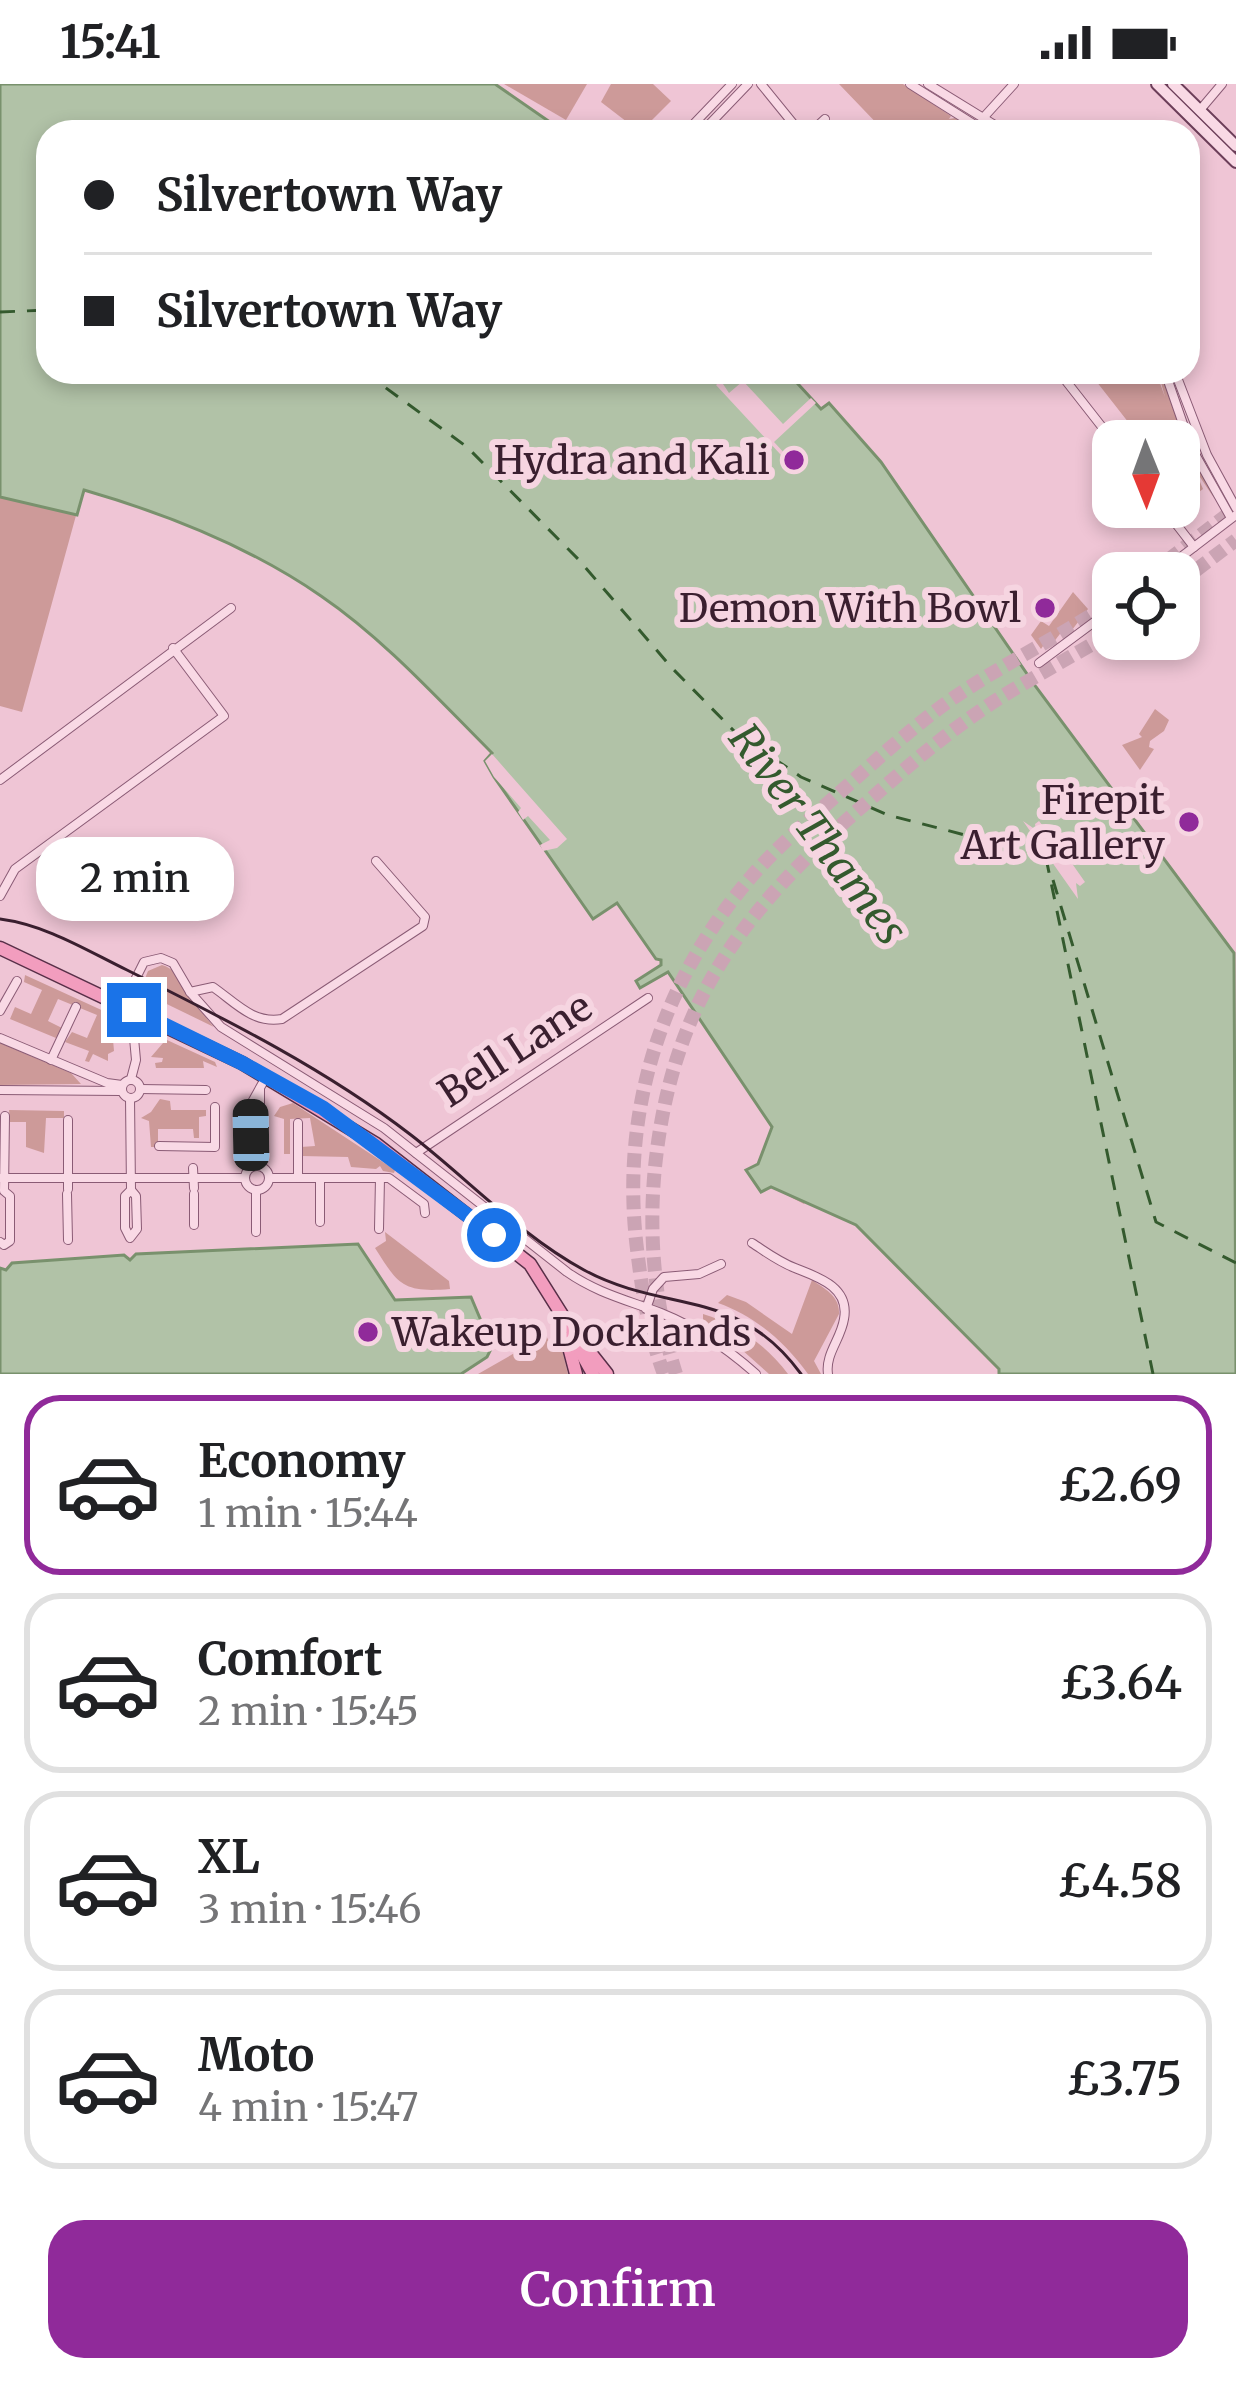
<!DOCTYPE html>
<html lang="en">
<head>
<meta charset="utf-8">
<style>
	:root { --surface:#fff; --page:#f2f2f2; --text:#202124; --muted:#757577; --line:#e0e0e0; --accent:#902a9a }
	body { margin:0; font-family:Merriweather,serif; background:var(--page); color:var(--text); height:100vh; display:flex; flex-direction:column; font-size:45px; white-space:nowrap }
	* { box-sizing:border-box; margin:0 }
	p { font-size:39px; color:var(--muted) }
	.icon { flex:none; width:66px; height:66px; fill:none; stroke:currentColor; stroke-width:2; stroke-linecap:round; stroke-linejoin:round }
	.map { position:relative; height:1290px; overflow:hidden }
	.panel { display:flex; flex-direction:column; background:var(--surface); flex:1 }
	.panel>* { flex:none }
	.top-card { position:absolute; left:36px; top:36px; width:1164px; height:264px; border-radius:36px; box-shadow:0 6px 18px #0003; display:grid; align-content:center; height:264px; padding:0 48px; background:var(--surface) }
	.needle { width:78px; rotate:179deg }
	.tools { position:absolute; left:1092px; top:336px; display:grid; gap:24px }
	.tools a { display:grid; place-items:center; width:108px; height:108px; border-radius:24px; background:var(--surface); box-shadow:0 6px 18px #0003; font-size:60px }
	.end { position:absolute; width:54px; height:54px; margin:-27px; border:15px solid #1a73e8; background:#fff; box-shadow:0 0 0 6px #fff }
	.from { border-radius:50% }
	.bubble { position:absolute; height:84px; border-radius:36px; background:var(--surface); box-shadow:0 6px 18px #0003; font-size:39px; font-weight:600; line-height:84px; text-align:center }
	.car { position:absolute; width:36px; height:72px; margin:-36px -18px; border-radius:15px; box-shadow:0 0 9px 3px #0007; background:linear-gradient(#222 24%,#8ab4d8 0 40%,#222 0 76%,#8ab4d8 0 86%,#222 0) }
	.top-card b { display:flex; align-items:center; gap:42px; height:114px; font-size:45px }
	.top-card b+b { border-top:3px solid var(--line) }
	.top-card i { width:30px; height:30px; background:var(--text) }
	ul { padding:21px 0 0; list-style:none }
	li { display:flex; align-items:center; gap:36px; height:180px; margin:0 24px 18px; padding:0 24px; border:6px solid var(--line); border-radius:36px }
	li div { flex:1 }
	li b { display:block; font-size:45px }
	li em { font-style:normal; font-weight:600 }
	li.active { border-color:var(--accent) }
	li>.icon { width:108px; height:108px; stroke-width:1.5 }
	.button { display:flex; gap:24px; margin-top:auto; padding:24px 48px }
	.button a { flex:1; height:138px; border-radius:36px; background:var(--accent); color:#fff; font-size:48px; font-weight:600; line-height:138px; text-align:center }
	.status { display:flex; justify-content:space-between; align-items:center; height:84px; padding:0 60px; background:var(--surface); direction:ltr }
	.status svg { height:33px; fill:currentColor }
	.map>svg:first-child { display:block }
	.green { fill:#cd9a99 }
	.water { fill:#b1c2a7; stroke:#79916d; stroke-width:3 }
	.pier { fill:#efc5d5 }
	.lines { fill:none; stroke-linecap:round; stroke-linejoin:round }
	.ferry { stroke:#345a2e; stroke-width:3; stroke-dasharray:15 12; stroke-linecap:butt }
	.highway-tunnel { stroke:#cba4b4; stroke-width:14; stroke-dasharray:14 7; stroke-linecap:butt }
	.street-casing { stroke:#8a5b75; stroke-width:10 }
	.secondary-casing { stroke:#6c3e59; stroke-width:14 }
	.primary-casing { stroke:#582f48; stroke-width:15 }
	.street { stroke:#f9d9e5; stroke-width:8 }
	.secondary { stroke:#f9d9e5; stroke-width:10 }
	.primary { stroke:#f29dbe; stroke-width:12 }
	.tram { stroke:#3a1f2f; stroke-width:3 }
	.route { stroke:#1a73e8; stroke-width:15 }
	.poi-dot { fill:#902a9a; stroke:#f6d5e1; stroke-width:4.5 }
	.labels { text-anchor:middle; dominant-baseline:central; stroke-width:12; stroke-linejoin:round; paint-order:stroke }
	.poi-label { font-size:39px; fill:#3a1f2f; stroke:#f6d5e1; text-anchor:end }
	.street-label { font-size:39px; fill:#3a1f2f; stroke:#f6d5e1 }
	.water-label { font-size:42px; font-style:italic; fill:#345a2e; stroke:#f6d5e1 }
</style>
</head>
<body>
<div class="status"><b>15:41</b><svg viewBox="0 0 49 12"><path d="M0 12V9h3v3zM5 12V6h3v6zM10 12V3h3v9zM15 12V0h3v12zM26 1h20v11H26zM47 4h2v5h-2z"/></svg></div>
<div class="map">
<svg width="1236" height="1290" viewBox="0 0 1236 1290">
	<rect width="100%" height="100%" fill="#efc5d5"/>
	<g class="green">
		<polygon points="504,0 587,0 566,36"/>
		<polygon points="611,0 653,0 671,17 640,48 601,18"/>
		<polygon points="839,0 903,0 951,32 949,35 955,34 978,48 964,43 969,48 885,48"/>
		<polygon points="1089,288 1156,288 1165,313 1158,288 1162,288 1186,357 1214,414 1198,390 1175,339 1203,405 1188,416 1179,405 1179,357 1143,357"/>
		<path d="M0 320 409 535 1013 1276 999 1290V1285L856 1141 806 1117 804 1120 771 1103 761 1108 746 1086 758 1080 772 1043 669 889 640 904 636 897 661 881V876L656 875 617 819 593 835 494 693 485 677 492 669C438 615 384 555 321 512 248 462 167 430 83 406L22 628 0 622Z"/>
		<polygon points="1073,508 1088,525 1072,546 1066,542 1053,559 1047,556 1041,565 1031,551 1041,537 1049,542"/>
		<polygon points="1155,625 1169,636 1164,647 1150,657 1149,663 1154,665 1140,686 1122,661 1142,653 1139,650"/>
		<path d="M162 881C186 888 196 925 214 943L140 907 148 887Z"/>
		<polygon points="25,891 215,978 217,983 203,977 204,984 156,984 155,979 162,978 163,974 151,973 163,959 117,937 112,944 114,967 108,970 108,977 93,970 89,978 85,977 89,967 65,958 72,948 87,954 97,931 58,915 48,937 62,944 56,954 10,935 15,923 31,930 42,906 24,898"/>
		<polygon points="0,959 71,989 81,1000 0,1001"/>
		<polygon points="160,1015 170,1017 171,1026 206,1026 206,1032 199,1033 199,1054 194,1054 193,1045 158,1045 158,1063 151,1063 149,1037 141,1034 151,1028"/>
		<polygon points="293,1019 395,1086 394,1089 383,1087 380,1082 376,1085 351,1083 348,1073 301,1072 301,1063 315,1062 310,1034 290,1035 290,1070 284,1070 284,1035 274,1032 280,1023"/>
		<polygon points="9,1026 64,1027 64,1034 46,1034 44,1069 26,1063 26,1038 10,1038"/>
		<path d="M385 1148 449 1197 450 1205C402 1209 398 1200 375 1164L386 1157Z"/>
		<path d="M812 1196C825 1205 840 1212 839 1230L814 1277 821 1290H808C785 1258 755 1232 718 1219L727 1211 746 1218 792 1250Z"/>
		<path d="M703 1230C737 1240 767 1262 788 1290H769L741 1265 703 1241Z"/>
		<polygon points="546,1251 550,1260 560,1258 568,1290 478,1290"/>
	</g>
	<g class="water">
		<path d="M0 0H495L557 43 554 48H48V288H787L821 325 829 319 881 378 1036 603 1234 869 1236 1290H999V1285L856 1141 771 1103 761 1108 746 1086 758 1080 772 1043 668 888 640 904 636 897 661 881V876L656 875 617 819 593 835 494 693 485 677 492 669C438 615 384 555 321 512 249 462 167 430 84 406L77 431 0 413Z"/>
		<polygon points="358,1160 395,1216 471,1213 492,1263 487,1273 461,1290 0,1290 0,1184 6,1186 12,1179 124,1171 130,1176 136,1170"/>
	</g>
	<g class="pier">
		<polygon points="721,297 729,309 743,297 783,340 811,314 816,319 774,358 787,372 793,367 801,376 793,384 716,301"/>
		<polygon points="492,670 567,755 557,764 543,767 540,761 550,756 528,732 523,736 518,728 521,724 494,693 485,677"/>
		<polygon points="1023,737 1036,746 1035,740 1039,737 1058,761 1144,761 1148,755 1163,775 1159,778 1144,771 1066,771 1085,798 1080,802 1076,799 1078,815"/>
	</g>
	<g class="lines">
		<g class="ferry">
			<polyline points="0,228 48,226"/>
			<polyline points="364,288 467,363 578,475 672,584 735,648 801,693 888,731 1046,772"/>
			<polyline points="1046,774 1153,1290"/>
			<polyline points="1053,796 1156,1138 1236,1179"/>
		</g>
		<g class="highway-tunnel">
			<polyline points="1151,489 1236,424"/>
			<polyline points="1179,499 1236,456"/>
			<path d="M664 1290C649 1251 642 1207 637 1165 620 1028 661 898 751 793 777 763 808 737 837 711 873 679 910 645 949 617 1002 580 1060 553 1113 517"/>
			<path d="M676 1290C653 1217 647 1141 657 1066 678 903 755 815 874 712 917 674 961 637 1011 607 1045 587 1079 568 1113 548"/>
		</g>
		<defs>
			<g id="street">
				<polyline points="761,0 800,48"/>
				<polyline points="910,0 986,48"/>
				<polyline points="928,0 1006,48"/>
				<polyline points="1200,26 1222,0"/>
				<polyline points="983,34 1014,0"/>
				<polyline points="686,48 732,0"/>
				<polyline points="702,48 748,0"/>
				<polyline points="811,48 825,35"/>
				<polyline points="1059,288 1113,357"/>
				<polyline points="1165,288 1191,363 1231,434"/>
				<polyline points="1175,288 1207,371 1236,424"/>
				<polyline points="1163,423 1194,463"/>
				<polyline points="1160,489 1236,431"/>
				<polyline points="1039,579 1113,524"/>
				<polyline points="0,696 231,524"/>
				<polyline points="0,812 15,785 224,632 173,564"/>
				<path d="M190 908 213 903C236 919 253 940 282 935L423 842 425 833 376 777"/>
				<path d="M123 920 144 878 161 874 173 879 190 908 221 943 384 1044 567 1188C597 1209 627 1216 661 1229 696 1243 728 1265 756 1290"/>
				<polyline points="0,927 17,897"/>
				<polyline points="0,954 107,999 122,1001"/>
				<polyline points="51,976 76,923"/>
				<polyline points="131,995 136,976 134,954"/>
				<circle cx="131" cy="1005" r="9"/>
				<polyline points="140,1005 206,1006"/>
				<polyline points="0,1006 121,1007"/>
				<polyline points="130,1014 131,1106 125,1112 125,1144 130,1154 137,1145 136,1112 131,1106"/>
				<polyline points="159,1062 215,1063 215,1023"/>
				<polyline points="416,1069 648,914"/>
				<circle cx="257" cy="1094" r="12"/>
				<polyline points="252,1082 251,1020 266,993"/>
				<polyline points="260,1082 260,1005"/>
				<polyline points="193,1084 194,1104"/>
				<polyline points="0,1094 244,1094"/>
				<polyline points="269,1094 389,1094 424,1120 425,1129"/>
				<polyline points="298,1094 298,1039"/>
				<polyline points="68,1105 68,1036"/>
				<polyline points="256,1107 256,1148"/>
				<polyline points="67,1110 68,1156"/>
				<polyline points="194,1110 194,1141"/>
				<polyline points="320,1138 320,1094"/>
				<polyline points="379,1145 380,1094"/>
				<polyline points="0,1158 4,1161 10,1157 10,1112 4,1107 5,1032"/>
				<path d="M752 1159C766 1168 779 1178 795 1184 818 1193 850 1203 844 1235 841 1255 825 1270 828 1290"/>
				<polyline points="646,1225 653,1205 664,1193 699,1190 721,1180"/>
			</g>
			<g id="secondary">
				<polyline points="1157,0 1236,78"/>
				<polyline points="1173,0 1236,62"/>
			</g>
			<g id="primary">
				<polyline points="0,864 242,979 376,1060 530,1180 569,1242 607,1290"/>
				<polyline points="571,1252 570,1267 576,1290"/>
				<polyline points="573,1254 593,1290"/>
			</g>
		</defs>
		<use href="#street" class="street-casing"/>
		<use href="#secondary" class="secondary-casing"/>
		<use href="#primary" class="primary-casing"/>
		<use href="#street" class="street"/>
		<use href="#secondary" class="secondary"/>
		<use href="#primary" class="primary"/>
		<path class="tram" d="M0 835C46 841 86 866 127 886 225 935 324 984 411 1051 468 1095 521 1152 584 1186 665 1230 737 1202 801 1290"/>
	</g>
	<g class="lines">
		<polyline class="route" points="134,926 242,979 323,1024 494,1151"/>
	</g>
	<g class="poi-dot">
		<circle cx="794" cy="376" r="12"/>
		<circle cx="1045" cy="524" r="12"/>
		<circle cx="1189" cy="738" r="12"/>
		<circle cx="368" cy="1248" r="12"/>
	</g>
	<g class="labels">
		<g class="poi-label">
			<text x="770" y="376">Hydra and Kali</text>
			<text x="1021" y="524">Demon With Bowl</text>
			<text x="1165" y="716">Firepit<tspan x="1165" dy="45">Art Gallery</tspan></text>
			<text x="392" y="1248" text-anchor="start">Wakeup Docklands</text>
		</g>
		<g class="street-label">
			<text transform="translate(515 966) rotate(-33)">Bell Lane</text>
		</g>
		<g class="water-label">
			<text transform="translate(818 750) rotate(53)">River Thames</text>
		</g>
	</g>
</svg>
<div class="tools">
<a><svg class="needle" viewBox="-14 -14 28 28"><path d="M0-13l5 13h-10z" fill="#e53935"/><path d="M0 13l5-13h-10z" fill="#757577"/></svg></a>
<a><svg class="icon" aria-label="locate" viewBox="0 0 24 24"><circle cx="12" cy="12" r="6"/><path d="M12 2v4M12 18v4M2 12h4M18 12h4"/></svg></a>
</div>
<i class="end from" style="left:494px;top:1151px"></i>
<i class="end" style="left:134px;top:926px"></i>
<div class="bubble" style="left:36px;top:753px;width:198px">2 min</div>
<i class="car" style="left:251px;top:1051px;rotate:359deg"></i>
<div class="top-card">
<b><i class="from"></i>Silvertown Way</b>
<b><i></i>Silvertown Way</b>
</div>
</div>
<section class="panel">
<ul>
<li class="active"><svg class="icon" aria-label="car" viewBox="0 0 24 24"><path d="M5 17H2v-5l4-1 3-4h7l3 4 3 1v5h-3M9 17h6M6 11h13"/><circle cx="7" cy="17" r="2"/><circle cx="17" cy="17" r="2"/></svg><div><b>Economy</b><p>1 min · 15:44</p></div><em>£2.69</em></li>
<li><svg class="icon" aria-label="car" viewBox="0 0 24 24"><path d="M5 17H2v-5l4-1 3-4h7l3 4 3 1v5h-3M9 17h6M6 11h13"/><circle cx="7" cy="17" r="2"/><circle cx="17" cy="17" r="2"/></svg><div><b>Comfort</b><p>2 min · 15:45</p></div><em>£3.64</em></li>
<li><svg class="icon" aria-label="car" viewBox="0 0 24 24"><path d="M5 17H2v-5l4-1 3-4h7l3 4 3 1v5h-3M9 17h6M6 11h13"/><circle cx="7" cy="17" r="2"/><circle cx="17" cy="17" r="2"/></svg><div><b>XL</b><p>3 min · 15:46</p></div><em>£4.58</em></li>
<li><svg class="icon" aria-label="car" viewBox="0 0 24 24"><path d="M5 17H2v-5l4-1 3-4h7l3 4 3 1v5h-3M9 17h6M6 11h13"/><circle cx="7" cy="17" r="2"/><circle cx="17" cy="17" r="2"/></svg><div><b>Moto</b><p>4 min · 15:47</p></div><em>£3.75</em></li>
</ul>
<div class="button"><a>Confirm</a></div>
</section>
</body>
</html>
